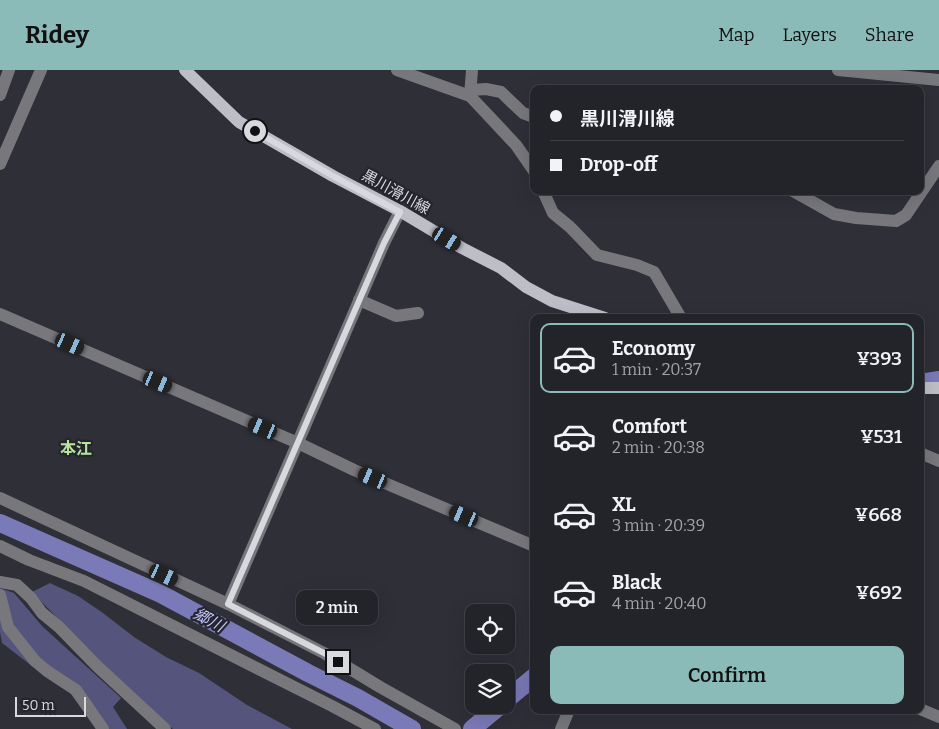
<!DOCTYPE html>
<html lang="en">
<head>
<meta charset="utf-8">
<style>
	:root { --surface:#23232a; --page:#2f2f36; --text:#f1f3f6; --muted:#a3a4a8; --line:#404047; --accent:#8bbbb9 }
	body { margin:0; font-family:Bitter,"Noto Sans JP",serif; background:var(--page); color:var(--text); height:100vh; display:flex; flex-direction:column; font-size:19px; white-space:nowrap }
	* { box-sizing:border-box; margin:0 }
	p { font-size:16px; color:var(--muted) }
	.icon { flex:none; width:28px; height:28px; fill:none; stroke:currentColor; stroke-width:2; stroke-linecap:round; stroke-linejoin:round }
	.map { position:relative; flex:1; overflow:hidden }
	.drawer { position:absolute; left:530px; top:244px; width:394px; height:400px; display:flex; flex-direction:column; background:var(--surface); border-radius:10px; box-shadow:0 5px 20px #0002,0 0 0 1px var(--line) }
	.drawer>* { flex:none }
	.guide { position:absolute; left:530px; top:15px; width:394px; height:110px; border-radius:10px; box-shadow:0 5px 20px #0002,0 0 0 1px var(--line); display:grid; align-content:center; height:110px; padding:0 20px; background:var(--surface) }
	.buttons { position:absolute; left:465px; top:534px; display:grid; gap:10px }
	.buttons a { display:grid; place-items:center; width:50px; height:50px; border-radius:10px; background:var(--surface); box-shadow:0 5px 20px #0002,0 0 0 1px var(--line); font-size:25px }
	.scale { position:absolute; left:15px; bottom:12px; width:71px; box-sizing:border-box; padding-left:5px; border:2px solid #d8d9df; border-top:0; font-size:14px; line-height:18px; white-space:nowrap; color:#d8d9df; -webkit-text-stroke:4px #25252e; paint-order:stroke }
	.end { position:absolute; width:22px; height:22px; margin:-11px; border:6px solid #d8d9df; background:#111; box-shadow:0 0 0 2px #111 }
	.from { border-radius:50% }
	.bubble { position:absolute; height:35px; border-radius:10px; background:var(--surface); box-shadow:0 5px 20px #0002,0 0 0 1px var(--line); font-size:16px; font-weight:600; line-height:35px; text-align:center }
	.car { position:absolute; width:15px; height:30px; margin:-15px -8px; border-radius:6px; box-shadow:0 0 4px 1px #0007; background:linear-gradient(#222 24%,#8ab4d8 0 40%,#222 0 76%,#8ab4d8 0 86%,#222 0) }
	.guide b { display:flex; align-items:center; gap:18px; height:48px; font-size:19px }
	.guide b+b { border-top:1px solid var(--line) }
	.guide i { width:12px; height:12px; background:var(--text) }
	ul { padding:9px 0 0; list-style:none }
	li { display:flex; align-items:center; gap:15px; height:70px; margin:0 10px 8px; padding:0 10px; border:2px solid transparent; border-radius:10px }
	li div { flex:1 }
	li b { display:block; font-size:19px }
	li em { font-style:normal; font-weight:600 }
	li.selected { border-color:var(--accent) }
	li>.icon { width:45px; height:45px; stroke-width:1.5 }
	.primary-button { display:flex; gap:10px; margin-top:auto; padding:10px 20px }
	.primary-button a { flex:1; height:58px; border-radius:10px; background:var(--accent); color:#111; font-size:20px; font-weight:600; line-height:58px; text-align:center }
	header { display:flex; align-items:center; gap:30px; box-sizing:border-box; height:70px; padding:0 25px; background:var(--accent); color:#111 }
	header strong { font-size:24px }
	nav { display:flex; gap:28px; margin-inline-start:auto; font-size:18px }
	.map>svg:first-child { display:block }
	.green { fill:#55547d }
	.lines { fill:none; stroke-linecap:round; stroke-linejoin:round }
	.river { stroke:#7b7ab8; stroke-width:18 }
	.minor { stroke:#77777c; stroke-width:12 }
	.major { stroke:#bebec9; stroke-width:12 }
	.route { stroke:#d8d9df; stroke-width:6 }
	.labels { text-anchor:middle; dominant-baseline:central; stroke-width:4.5; stroke-linejoin:round; paint-order:stroke }
	.street-label { font-size:15px; fill:#d8d9df; stroke:#25252e }
	.neighbourhood-label { font-size:16px; font-weight:bold; fill:#b9e39f; stroke:#25252e }
	.water-label { font-size:16px; font-style:italic; fill:#c3c4fa; stroke:#25252e }
</style>
</head>
<body>
<header>
<strong>Ridey</strong>
<nav><a>Map</a><a>Layers</a><a>Share</a></nav>
</header>
<div class="map">
<svg width="939" height="659" viewBox="0 0 939 659">
	<rect width="100%" height="100%" fill="#2f2f38"/>
	<g class="green">
		<polygon points="50,513 78,526 103,543 134,567 166,587 199,603 247,635 292,659 173,659 121,613 32,522"/>
		<polygon points="0,518 14,523 42,556 121,628 113,637 127,659 97,659 70,623 41,603 2,573 0,562"/>
	</g>
	<g class="lines">
		<g class="river">
			<polyline points="920,313 939,310"/>
			<polyline points="0,453 161,524 308,603 358,628 412,659"/>
			<polyline points="506,630 534,607"/>
			<polyline points="472,659 501,635"/>
		</g>
		<g class="minor">
			<polyline points="397,0 470,26"/>
			<polyline points="472,0 470,26 516,75 534,101"/>
			<polyline points="838,0 939,10"/>
			<polyline points="471,20 486,19 501,22 523,43 534,47"/>
			<polyline points="0,25 9,0"/>
			<polyline points="0,94 41,0"/>
			<polyline points="543,121 553,143 570,157 597,185 637,195 654,202 681,248"/>
			<polyline points="793,121 834,144 856,148 896,151 906,145 939,96"/>
			<polyline points="359,230 396,246 418,243"/>
			<polyline points="0,244 298,373 354,400 534,476"/>
			<polyline points="920,383 939,391"/>
			<polyline points="0,428 228,534 324,583 380,617 455,659"/>
			<polyline points="0,476 29,490 84,511 332,636 375,659"/>
			<polyline points="0,512 17,515 31,528 42,543 59,557 97,596 165,659"/>
			<polyline points="0,525 8,557 35,591 47,601 76,620 103,659"/>
			<polyline points="228,534 384,173 400,141"/>
			<polyline points="920,639 939,647"/>
			<polyline points="561,659 569,640"/>
		</g>
		<g class="major">
			<polyline points="185,0 239,52 333,106 400,141 462,178 501,198 526,217 552,231 605,248"/>
			<polyline points="920,318 939,318"/>
		</g>
	</g>
	<g class="lines">
		<polyline class="route" points="255,61 333,106 400,142 384,173 228,534 324,583 338,592"/>
	</g>
	<g class="labels">
		<g class="street-label">
			<text transform="translate(396 122) rotate(29)">黒川滑川線</text>
		</g>
		<g class="neighbourhood-label">
			<text x="76" y="378">本江</text>
		</g>
		<g class="water-label">
			<text transform="translate(209 550) rotate(28)">郷川</text>
		</g>
	</g>
</svg>
<div class="buttons">
<a><svg class="icon" aria-label="locate" viewBox="0 0 24 24"><circle cx="12" cy="12" r="6"/><path d="M12 2v4M12 18v4M2 12h4M18 12h4"/></svg></a>
<a><svg class="icon" aria-label="layers" viewBox="0 0 24 24"><path d="M12 4l9 5-9 5-9-5zM3 14l9 5 9-5"/></svg></a>
</div>
<div class="scale">50 m</div>
<i class="end from" style="left:255px;top:61px"></i>
<i class="end" style="left:338px;top:592px"></i>
<div class="bubble" style="left:296px;top:520px;width:82px">2 min</div>
<i class="car" style="left:447px;top:169px;rotate:121deg"></i>
<i class="car" style="left:70px;top:274px;rotate:114deg"></i>
<i class="car" style="left:158px;top:312px;rotate:113deg"></i>
<i class="car" style="left:263px;top:358px;rotate:293deg"></i>
<i class="car" style="left:373px;top:408px;rotate:293deg"></i>
<i class="car" style="left:464px;top:446px;rotate:293deg"></i>
<i class="car" style="left:164px;top:505px;rotate:115deg"></i>
<div class="guide">
<b><i class="from"></i>黒川滑川線</b>
<b><i></i>Drop-off</b>
</div>
<section class="drawer">
<ul>
<li class="selected"><svg class="icon" aria-label="car" viewBox="0 0 24 24"><path d="M5 17H2v-5l4-1 3-4h7l3 4 3 1v5h-3M9 17h6M6 11h13"/><circle cx="7" cy="17" r="2"/><circle cx="17" cy="17" r="2"/></svg><div><b>Economy</b><p>1 min · 20:37</p></div><em>¥393</em></li>
<li><svg class="icon" aria-label="car" viewBox="0 0 24 24"><path d="M5 17H2v-5l4-1 3-4h7l3 4 3 1v5h-3M9 17h6M6 11h13"/><circle cx="7" cy="17" r="2"/><circle cx="17" cy="17" r="2"/></svg><div><b>Comfort</b><p>2 min · 20:38</p></div><em>¥531</em></li>
<li><svg class="icon" aria-label="car" viewBox="0 0 24 24"><path d="M5 17H2v-5l4-1 3-4h7l3 4 3 1v5h-3M9 17h6M6 11h13"/><circle cx="7" cy="17" r="2"/><circle cx="17" cy="17" r="2"/></svg><div><b>XL</b><p>3 min · 20:39</p></div><em>¥668</em></li>
<li><svg class="icon" aria-label="car" viewBox="0 0 24 24"><path d="M5 17H2v-5l4-1 3-4h7l3 4 3 1v5h-3M9 17h6M6 11h13"/><circle cx="7" cy="17" r="2"/><circle cx="17" cy="17" r="2"/></svg><div><b>Black</b><p>4 min · 20:40</p></div><em>¥692</em></li>
</ul>
<div class="primary-button"><a>Confirm</a></div>
</section>
</div>
</body>
</html>
